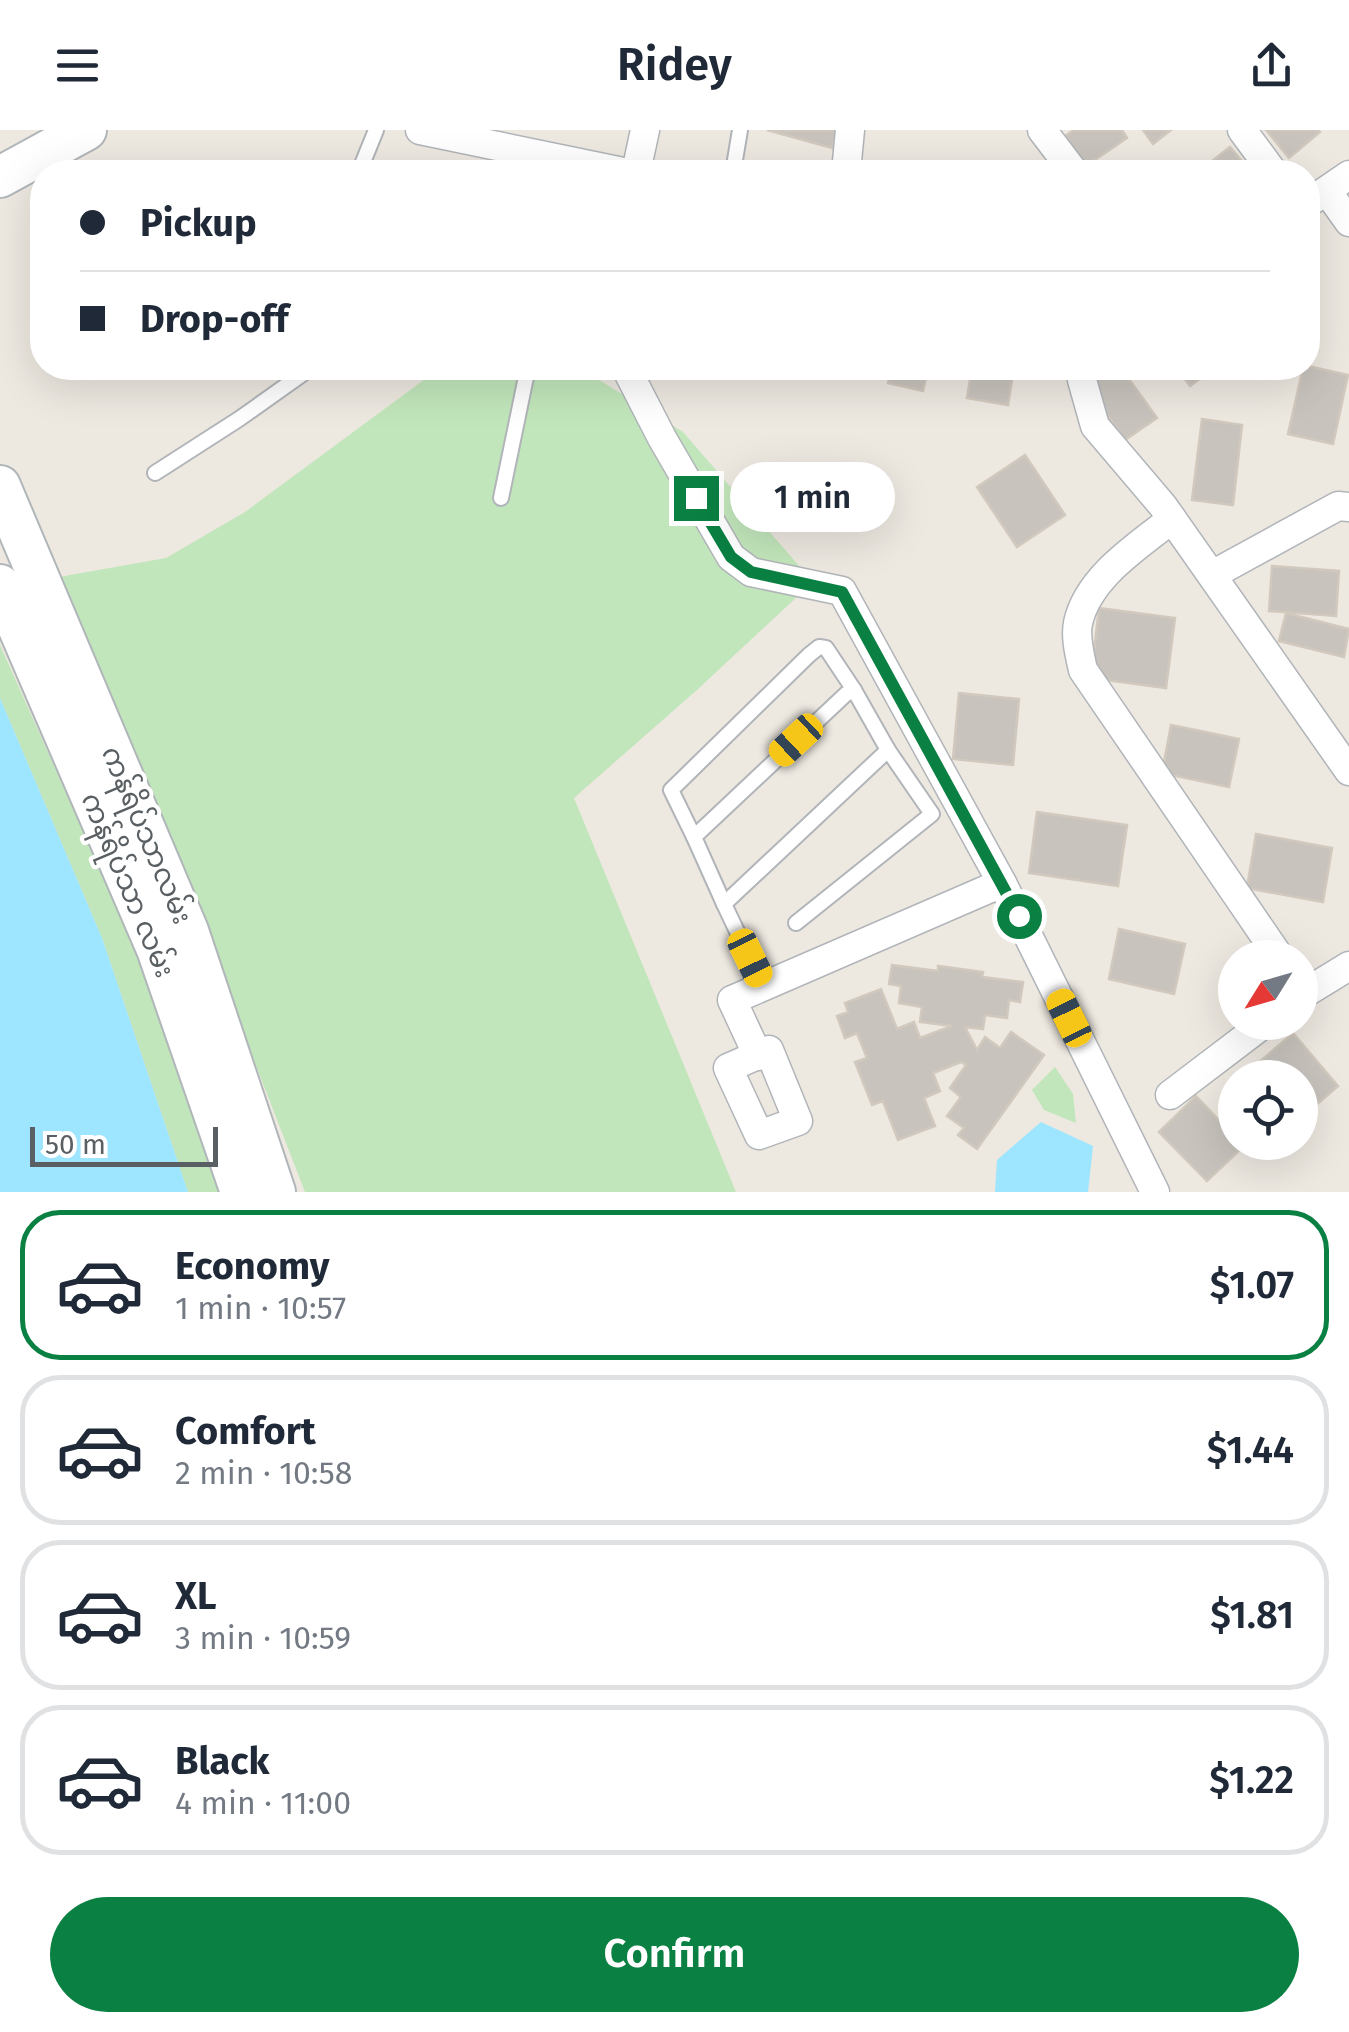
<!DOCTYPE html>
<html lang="en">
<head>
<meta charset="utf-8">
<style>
	:root { --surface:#fff; --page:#f6f6f7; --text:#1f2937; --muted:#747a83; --line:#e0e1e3; --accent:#0b8043 }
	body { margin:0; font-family:"Fira Sans","Noto Sans Myanmar",sans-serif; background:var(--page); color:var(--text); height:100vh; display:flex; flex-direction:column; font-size:38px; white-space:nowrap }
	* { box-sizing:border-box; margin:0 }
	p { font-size:32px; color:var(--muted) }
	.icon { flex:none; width:55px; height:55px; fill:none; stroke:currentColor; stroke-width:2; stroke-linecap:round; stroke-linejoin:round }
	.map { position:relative; height:1062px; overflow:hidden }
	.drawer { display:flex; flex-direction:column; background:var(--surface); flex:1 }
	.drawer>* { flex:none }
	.guide { position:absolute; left:30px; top:30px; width:1290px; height:220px; border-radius:40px; box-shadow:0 10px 40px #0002; display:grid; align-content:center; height:220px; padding:0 50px; background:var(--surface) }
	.needle { width:65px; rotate:233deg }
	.fabs { position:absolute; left:1218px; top:810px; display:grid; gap:20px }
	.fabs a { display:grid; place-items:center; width:100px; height:100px; border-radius:50%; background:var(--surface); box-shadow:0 10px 40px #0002; font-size:50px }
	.scale { position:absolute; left:30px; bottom:25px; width:188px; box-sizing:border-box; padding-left:10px; border:5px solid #595f62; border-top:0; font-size:28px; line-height:35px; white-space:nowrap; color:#595f62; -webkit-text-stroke:8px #fff; paint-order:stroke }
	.end { position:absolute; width:45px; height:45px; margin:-22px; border:12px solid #0b8043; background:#fff; box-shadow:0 0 0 5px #fff }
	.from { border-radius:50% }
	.bubble { position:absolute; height:70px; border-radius:35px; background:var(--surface); box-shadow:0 10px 40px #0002; font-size:32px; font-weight:600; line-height:70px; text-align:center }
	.car { position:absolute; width:30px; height:60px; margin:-30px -15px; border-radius:12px; box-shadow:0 0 8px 2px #0007; background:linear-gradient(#f5c518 24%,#345 0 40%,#f5c518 0 76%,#345 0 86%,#f5c518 0) }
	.guide b { display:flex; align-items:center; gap:35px; height:95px; font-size:38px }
	.guide b+b { border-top:2px solid var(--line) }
	.guide i { width:25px; height:25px; background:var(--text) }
	ul { padding:18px 0 0; list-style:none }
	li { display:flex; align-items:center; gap:30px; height:150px; margin:0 20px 15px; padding:0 30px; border:5px solid var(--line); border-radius:40px }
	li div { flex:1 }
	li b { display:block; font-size:38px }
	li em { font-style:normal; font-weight:600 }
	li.current { border-color:var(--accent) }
	li>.icon { width:90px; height:90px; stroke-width:1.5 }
	.button { display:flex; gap:20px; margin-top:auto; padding:20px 50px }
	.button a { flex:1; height:115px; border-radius:60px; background:var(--accent); color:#fff; font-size:40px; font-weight:600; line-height:115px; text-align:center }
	header { display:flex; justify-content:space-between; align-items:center; height:130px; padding:0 50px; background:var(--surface); font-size:45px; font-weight:600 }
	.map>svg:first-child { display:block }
	.green { fill:#c2e6bb }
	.water { fill:#9ee5ff }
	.building { fill:#c8c3bd; stroke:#d2c9be; stroke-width:2.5 }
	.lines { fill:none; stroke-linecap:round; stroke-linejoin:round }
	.lane-casing { stroke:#b1b5b9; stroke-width:18 }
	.street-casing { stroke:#b1b5b9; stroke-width:31 }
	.secondary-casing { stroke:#b0b6b9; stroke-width:44 }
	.lane { stroke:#fff; stroke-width:14 }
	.street { stroke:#fff; stroke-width:28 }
	.secondary { stroke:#fff; stroke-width:40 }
	.route { stroke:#0b8043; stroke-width:12 }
	.labels { text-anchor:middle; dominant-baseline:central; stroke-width:8; stroke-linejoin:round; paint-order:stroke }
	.street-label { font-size:28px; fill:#595f62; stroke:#fff }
</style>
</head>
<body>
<header><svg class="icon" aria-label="menu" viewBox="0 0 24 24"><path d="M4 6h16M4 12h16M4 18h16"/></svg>Ridey<svg class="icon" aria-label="share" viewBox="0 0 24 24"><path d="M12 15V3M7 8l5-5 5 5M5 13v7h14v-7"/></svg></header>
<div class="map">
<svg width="1349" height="1062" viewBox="0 0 1349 1062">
	<rect width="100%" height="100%" fill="#ede8e0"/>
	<g class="green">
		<polygon points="440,238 580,238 683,302 813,452 698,559 574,668 736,1062 305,1062 202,796 59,447 166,428 245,382"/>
		<polygon points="0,515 127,799 227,1062 188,1062 102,808 0,568"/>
		<polygon points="1055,937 1073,964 1076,993 1044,980 1032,960"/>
	</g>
	<g class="water">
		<polygon points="0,568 102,808 188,1062 0,1062"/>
		<polygon points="1041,992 1093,1016 1088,1062 995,1062 997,1030"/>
	</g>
	<g class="building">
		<polygon points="767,0 837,0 832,18"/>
		<polygon points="1074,0 1122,0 1127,8 1086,36 1065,6"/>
		<polygon points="1143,0 1171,0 1153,14"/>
		<polygon points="1266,0 1318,0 1320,2 1289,28"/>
		<polygon points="1230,17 1251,42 1198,42"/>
		<polygon points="1308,236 1348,245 1333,314 1288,304 1303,238"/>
		<polygon points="823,238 868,238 865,248"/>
		<polygon points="891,238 928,238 923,261 888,253"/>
		<polygon points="972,238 1014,238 1008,275 967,268"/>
		<polygon points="1107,238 1121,238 1157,288 1125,310 1085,253"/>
		<polygon points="1177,238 1215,238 1190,256"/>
		<polygon points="1202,289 1242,295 1233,375 1192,370"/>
		<polygon points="1025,325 1065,385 1017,417 977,357"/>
		<polygon points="1272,436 1339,441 1336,486 1269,481"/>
		<polygon points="1099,478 1175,488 1166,558 1091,548"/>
		<polygon points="1286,483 1349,499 1344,527 1279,511"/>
		<polygon points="959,563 1019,569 1013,635 953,629"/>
		<polygon points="1171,595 1239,609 1229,657 1162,643"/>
		<polygon points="1037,682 1127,695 1118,756 1029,743"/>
		<polygon points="1256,704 1332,718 1323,772 1247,758"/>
		<polygon points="1119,799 1185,814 1174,864 1109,849"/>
		<polygon points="892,835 938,841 938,836 983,842 982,847 1023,852 1020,872 1009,870 1007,888 985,885 983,899 965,897 977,920 985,907 1000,918 1011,902 1044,925 977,1019 958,1005 964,998 947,986 961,967 950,958 966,935 961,932 933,943 940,961 924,968 935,996 898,1010 883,971 872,975 855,932 867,928 857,903 845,908 837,886 848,882 845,873 881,859 897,899 914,892 920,908 952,896 920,892 922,877 899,873 901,856 889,854"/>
		<polygon points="1293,903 1338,956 1301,988 1300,948 1267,948 1256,935"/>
		<polygon points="1196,966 1235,1007 1235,1012 1244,1016 1207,1051 1159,1002"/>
	</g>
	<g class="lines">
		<defs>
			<g id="lane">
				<polyline points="359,42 376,0"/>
				<polyline points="733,42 740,0"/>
				<polyline points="155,343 239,289 311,238"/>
				<polyline points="501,368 526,247 534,238"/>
				<polyline points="694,707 671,660 809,525 819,517 826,518 854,560"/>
				<polyline points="724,774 694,707 846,564 854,560 888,620"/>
				<polyline points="763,856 724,774 888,620 932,684 796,793"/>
			</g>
			<g id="street">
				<polyline points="420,0 623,42"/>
				<polyline points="1042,0 1074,42"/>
				<polyline points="1242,0 1273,42"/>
				<polyline points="636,42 645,0"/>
				<polyline points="846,42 850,0"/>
				<polyline points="1327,61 1349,92"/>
				<polyline points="1308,73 1349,45"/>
				<polyline points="626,238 662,308 731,427 751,442 842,461 1002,753 1155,1062"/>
				<polyline points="1083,238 1082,250 1095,296 1163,376 1349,641"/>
				<path d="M1172 389C1138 416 1088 447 1078 493 1075 508 1080 526 1083 540L1280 828"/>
				<polyline points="1212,445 1338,376 1349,377"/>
				<polyline points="1300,866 1349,836"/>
				<polygon points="769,920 798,991 759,1005 728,938"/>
				<polyline points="758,926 732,870 1002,753"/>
				<polyline points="1170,965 1266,892"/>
			</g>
			<g id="secondary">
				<polyline points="0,47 86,0"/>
				<polyline points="0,356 188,801 275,1062"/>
				<polyline points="0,455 157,819 241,1062"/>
			</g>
		</defs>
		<use href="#lane" class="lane-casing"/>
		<use href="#street" class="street-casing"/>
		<use href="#secondary" class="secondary-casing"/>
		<use href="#lane" class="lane"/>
		<use href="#street" class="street"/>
		<use href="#secondary" class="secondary"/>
	</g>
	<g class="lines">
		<polyline class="route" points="696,368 731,427 751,442 842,462 1019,786"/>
	</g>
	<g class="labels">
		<g class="street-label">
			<text transform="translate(147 705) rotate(67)">ကန်ရိပ်သာလမ်း</text>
			<text transform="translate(128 755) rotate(67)">ကန်ရိပ်သာ လမ်း</text>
		</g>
	</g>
</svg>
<div class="fabs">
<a><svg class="needle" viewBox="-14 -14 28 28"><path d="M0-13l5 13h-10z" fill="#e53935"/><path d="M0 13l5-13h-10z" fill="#747a83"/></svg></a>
<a><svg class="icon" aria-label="locate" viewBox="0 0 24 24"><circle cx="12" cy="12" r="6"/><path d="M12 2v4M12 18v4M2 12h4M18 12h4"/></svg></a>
</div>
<div class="scale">50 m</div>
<i class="end from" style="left:1019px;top:786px"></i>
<i class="end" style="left:696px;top:368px"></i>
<div class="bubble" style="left:730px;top:332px;width:165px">1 min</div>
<i class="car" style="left:796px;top:610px;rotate:227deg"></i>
<i class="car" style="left:750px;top:828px;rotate:154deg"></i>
<i class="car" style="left:1069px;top:888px;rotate:334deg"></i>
<div class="guide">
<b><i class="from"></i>Pickup</b>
<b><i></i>Drop-off</b>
</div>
</div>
<section class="drawer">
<ul>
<li class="current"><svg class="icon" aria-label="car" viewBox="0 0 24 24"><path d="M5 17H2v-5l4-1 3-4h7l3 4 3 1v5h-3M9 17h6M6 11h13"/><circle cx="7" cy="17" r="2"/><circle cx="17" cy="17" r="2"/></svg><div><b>Economy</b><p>1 min · 10:57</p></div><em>$1.07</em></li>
<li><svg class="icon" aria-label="car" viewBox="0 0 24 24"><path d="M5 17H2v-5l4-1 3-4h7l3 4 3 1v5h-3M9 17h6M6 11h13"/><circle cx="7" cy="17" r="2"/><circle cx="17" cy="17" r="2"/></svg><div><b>Comfort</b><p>2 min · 10:58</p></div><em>$1.44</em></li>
<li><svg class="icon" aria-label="car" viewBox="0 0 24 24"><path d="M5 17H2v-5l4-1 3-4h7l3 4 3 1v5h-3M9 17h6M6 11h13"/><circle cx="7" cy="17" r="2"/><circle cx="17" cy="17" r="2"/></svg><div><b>XL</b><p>3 min · 10:59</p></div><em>$1.81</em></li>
<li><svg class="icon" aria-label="car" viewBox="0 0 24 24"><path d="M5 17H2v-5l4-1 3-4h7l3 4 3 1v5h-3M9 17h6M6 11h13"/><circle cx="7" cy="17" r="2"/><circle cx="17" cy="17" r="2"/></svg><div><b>Black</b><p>4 min · 11:00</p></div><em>$1.22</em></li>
</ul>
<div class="button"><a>Confirm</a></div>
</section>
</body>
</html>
